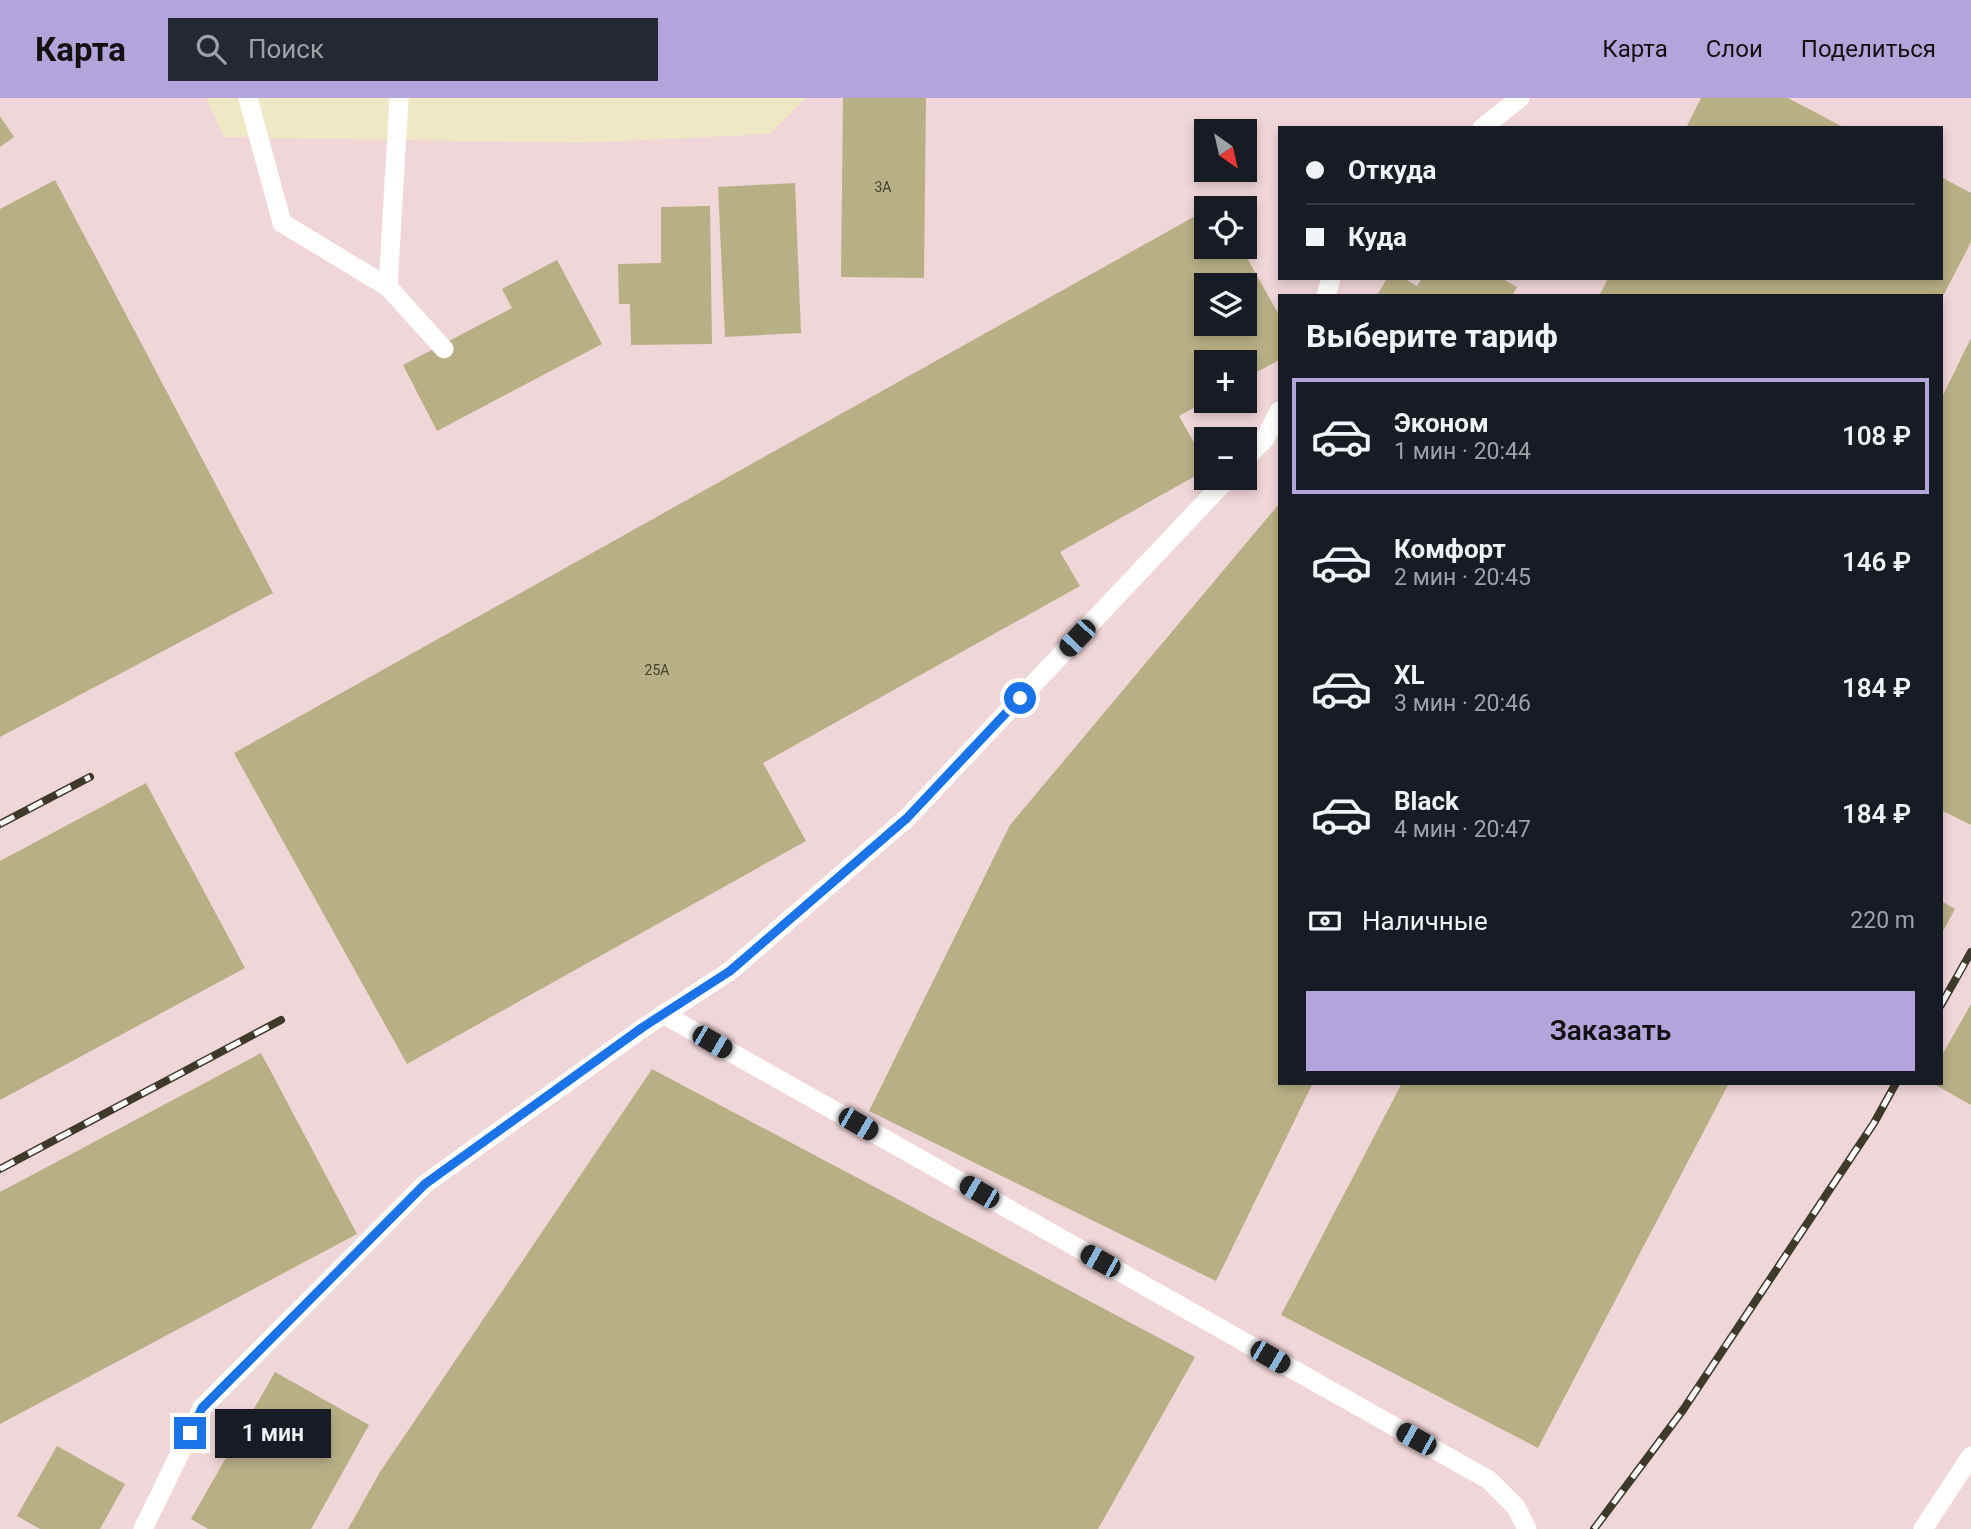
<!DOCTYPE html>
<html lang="ru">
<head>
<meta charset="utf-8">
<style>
	:root { --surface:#171b24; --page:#242831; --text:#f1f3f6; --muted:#9ea1a6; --line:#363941; --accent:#b3a4dc }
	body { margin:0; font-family:Roboto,sans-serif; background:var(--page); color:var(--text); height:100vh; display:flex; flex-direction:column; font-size:26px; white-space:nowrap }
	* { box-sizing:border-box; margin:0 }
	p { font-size:23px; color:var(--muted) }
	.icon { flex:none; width:38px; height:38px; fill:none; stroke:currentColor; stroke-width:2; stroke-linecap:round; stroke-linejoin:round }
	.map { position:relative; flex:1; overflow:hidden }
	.details { position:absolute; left:1278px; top:196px; width:665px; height:791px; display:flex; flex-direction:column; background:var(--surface); border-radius:0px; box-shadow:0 4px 10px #0003 }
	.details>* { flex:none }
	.banner { position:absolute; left:1278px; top:28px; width:665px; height:154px; border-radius:0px; box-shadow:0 4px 10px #0003; display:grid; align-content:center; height:154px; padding:0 28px; background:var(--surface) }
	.needle { width:46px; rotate:146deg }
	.buttons { position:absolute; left:1194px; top:21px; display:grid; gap:14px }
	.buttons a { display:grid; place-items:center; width:63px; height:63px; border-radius:0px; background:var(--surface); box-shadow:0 4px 10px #0003; font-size:35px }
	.end { position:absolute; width:32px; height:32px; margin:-16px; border:9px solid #1a73e8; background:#fff; box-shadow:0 0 0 4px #fff }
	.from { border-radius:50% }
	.bubble { position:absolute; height:49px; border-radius:0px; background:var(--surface); box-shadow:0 4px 10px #0003; font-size:23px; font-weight:600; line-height:49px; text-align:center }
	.car { position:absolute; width:21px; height:42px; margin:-21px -10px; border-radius:9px; box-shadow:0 0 5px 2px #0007; background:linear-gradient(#222 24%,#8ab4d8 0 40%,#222 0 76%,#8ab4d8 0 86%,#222 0) }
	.banner b { display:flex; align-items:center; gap:24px; height:66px; font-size:26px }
	.banner b+b { border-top:2px solid var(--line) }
	.banner i { width:18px; height:18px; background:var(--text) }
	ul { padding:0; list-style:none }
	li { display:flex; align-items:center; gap:21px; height:116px; margin:0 14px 10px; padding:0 14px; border:4px solid transparent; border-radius:0px }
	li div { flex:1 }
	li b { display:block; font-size:26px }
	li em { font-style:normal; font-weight:600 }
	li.current { border-color:var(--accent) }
	li>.icon { width:63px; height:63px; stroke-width:1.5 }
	h2 { padding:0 28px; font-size:32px; line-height:84px }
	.pay { display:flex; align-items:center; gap:18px; height:77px; padding:0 28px; font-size:26px }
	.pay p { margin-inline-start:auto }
	.button { display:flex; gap:14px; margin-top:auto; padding:14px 28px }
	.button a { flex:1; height:80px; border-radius:0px; background:var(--accent); color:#111; font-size:28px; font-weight:600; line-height:80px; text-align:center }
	header { display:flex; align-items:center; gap:42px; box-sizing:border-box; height:98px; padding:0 35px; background:var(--accent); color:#111 }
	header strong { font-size:33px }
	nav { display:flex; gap:38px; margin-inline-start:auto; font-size:24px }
	.search { width:490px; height:63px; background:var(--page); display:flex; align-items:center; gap:18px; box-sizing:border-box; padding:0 24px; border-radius:0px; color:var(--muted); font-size:26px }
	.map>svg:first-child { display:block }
	.industrial { fill:#f0d6d8; fill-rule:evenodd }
	.building { fill:#b8b085; fill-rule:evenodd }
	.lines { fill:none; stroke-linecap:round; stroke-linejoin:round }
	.service { stroke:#fff; stroke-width:19 }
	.rail-casing { stroke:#3d3a2a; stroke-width:8 }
	.rail { stroke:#fff; stroke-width:5; stroke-dasharray:16; stroke-linecap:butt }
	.route { stroke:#1a73e8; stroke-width:9 }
	.labels { text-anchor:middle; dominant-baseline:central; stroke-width:6; stroke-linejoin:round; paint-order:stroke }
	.number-label { font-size:14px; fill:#44412c }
</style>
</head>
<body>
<header>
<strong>Карта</strong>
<div class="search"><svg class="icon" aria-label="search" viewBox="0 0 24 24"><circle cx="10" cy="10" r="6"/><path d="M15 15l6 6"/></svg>Поиск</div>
<nav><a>Карта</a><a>Слои</a><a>Поделиться</a></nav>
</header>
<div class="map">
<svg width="1971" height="1431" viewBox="0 0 1971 1431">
	<rect width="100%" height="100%" fill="#efe8c5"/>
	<path class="industrial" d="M0 0H206L224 39 579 45 770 36 806 0H1971V1431H0ZM1279 30H1941V180H1279ZM1206 33H1244V72H1206ZM1206 110H1244V149H1206ZM1206 187H1244V226H1206ZM1279 198H1941V985H1279ZM1206 264H1244V303H1206ZM1206 341H1244V380H1206Z"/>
	<g class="building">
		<polygon points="843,0 926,0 924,180 841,179"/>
		<polygon points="1701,0 1788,0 1845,30 1686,30"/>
		<polygon points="0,18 14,39 0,49"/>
		<polygon points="1941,79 1971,95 1971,144 1941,202 1941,198 1599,198 1608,180 1941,180"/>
		<polygon points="55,82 273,495 0,639 0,111"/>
		<polygon points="795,85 801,235 725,239 718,89"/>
		<polygon points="710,108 712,246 631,247 630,206 619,206 618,166 661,165 661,109"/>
		<path d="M1206 112V149H1241L1279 217V262L1244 281V264H1206V303L1179 318 1206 366V372L1060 454 1080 488 763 665 806 743 407 966 234 655ZM1206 187H1244V226H1206Z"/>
		<polygon points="557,162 602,246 437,333 403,267 512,210 502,191"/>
		<polygon points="1387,180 1403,180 1417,188 1422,180 1501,180 1517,189 1512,198 1377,198"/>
		<polygon points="1971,240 1971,727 1941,712 1941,301"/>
		<polygon points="1279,406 1279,985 1313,985 1216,1183 869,1013 1010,727"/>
		<polygon points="146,685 245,870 0,1002 0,763"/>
		<polygon points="1941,803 1955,811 1941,837"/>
		<polygon points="1971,906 1971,1007 1932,985 1941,985 1941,959"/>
		<polygon points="261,955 357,1136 0,1326 0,1094"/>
		<polygon points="652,971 1195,1259 1098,1431 348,1431 380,1374"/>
		<polygon points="1402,985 1729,985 1538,1350 1281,1217"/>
		<polygon points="275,1274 369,1327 311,1431 208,1431 191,1421"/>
		<polygon points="57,1348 125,1386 100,1431 40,1431 17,1418"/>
	</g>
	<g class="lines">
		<g class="service">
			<polyline points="248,0 282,125 388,189"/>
			<polyline points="399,0 388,189 444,251"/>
			<polyline points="1482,30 1520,0"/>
			<polyline points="1326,198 1331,180"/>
			<polyline points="1244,362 1265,341 1279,313"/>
			<polyline points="663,916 1489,1382 1516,1409 1527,1431"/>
			<polyline points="143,1431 202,1310 425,1086 643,930 730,873 907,720 1228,380"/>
			<polyline points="1923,1431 1971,1358"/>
		</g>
		<defs>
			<g id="rail">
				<polyline points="0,726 90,679"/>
				<polyline points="1941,907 1971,854"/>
				<polyline points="0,1071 281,922"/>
				<polyline points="1594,1431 1683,1312 1874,1025 1896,985"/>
			</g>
		</defs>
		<use href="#rail" class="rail-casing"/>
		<use href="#rail" class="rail"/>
	</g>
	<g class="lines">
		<polyline class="route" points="190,1335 202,1310 425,1086 643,929 730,873 907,720 1020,600"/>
	</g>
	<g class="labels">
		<g class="number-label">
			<text x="883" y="89">3А</text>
			<text x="657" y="572">25А</text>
		</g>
	</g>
</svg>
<div class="buttons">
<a><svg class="needle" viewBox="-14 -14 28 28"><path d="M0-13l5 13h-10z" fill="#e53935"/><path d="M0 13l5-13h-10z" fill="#9ea1a6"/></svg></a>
<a><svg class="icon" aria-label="locate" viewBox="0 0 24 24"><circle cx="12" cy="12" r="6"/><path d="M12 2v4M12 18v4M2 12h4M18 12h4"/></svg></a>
<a><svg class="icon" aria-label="layers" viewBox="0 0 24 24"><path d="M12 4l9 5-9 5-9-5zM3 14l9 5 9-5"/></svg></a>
<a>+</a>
<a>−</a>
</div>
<i class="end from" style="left:1020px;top:600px"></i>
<i class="end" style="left:190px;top:1335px"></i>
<div class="bubble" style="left:215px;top:1311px;width:116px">1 мин</div>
<i class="car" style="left:1077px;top:540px;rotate:223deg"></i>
<i class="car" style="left:712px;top:944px;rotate:120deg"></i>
<i class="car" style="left:858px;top:1026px;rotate:120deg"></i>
<i class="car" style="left:979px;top:1094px;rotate:300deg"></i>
<i class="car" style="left:1100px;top:1163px;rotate:299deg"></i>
<i class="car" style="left:1270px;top:1259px;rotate:120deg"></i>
<i class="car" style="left:1416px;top:1341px;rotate:299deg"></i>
<div class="banner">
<b><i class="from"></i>Откуда</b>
<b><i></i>Куда</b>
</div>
<section class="details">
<h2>Выберите тариф</h2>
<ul>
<li class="current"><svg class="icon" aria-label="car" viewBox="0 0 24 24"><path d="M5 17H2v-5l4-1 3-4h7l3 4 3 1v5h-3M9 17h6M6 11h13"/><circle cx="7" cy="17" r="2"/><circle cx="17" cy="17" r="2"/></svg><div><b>Эконом</b><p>1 мин · 20:44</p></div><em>108 ₽</em></li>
<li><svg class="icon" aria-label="car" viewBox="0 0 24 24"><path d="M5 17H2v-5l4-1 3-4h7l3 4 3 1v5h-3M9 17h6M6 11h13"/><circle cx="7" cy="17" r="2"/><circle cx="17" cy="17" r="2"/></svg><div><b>Комфорт</b><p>2 мин · 20:45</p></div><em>146 ₽</em></li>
<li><svg class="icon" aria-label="car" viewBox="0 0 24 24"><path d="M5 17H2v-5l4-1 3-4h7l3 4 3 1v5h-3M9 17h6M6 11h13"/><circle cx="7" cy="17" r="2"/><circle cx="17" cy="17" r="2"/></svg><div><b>XL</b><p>3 мин · 20:46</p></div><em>184 ₽</em></li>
<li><svg class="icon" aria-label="car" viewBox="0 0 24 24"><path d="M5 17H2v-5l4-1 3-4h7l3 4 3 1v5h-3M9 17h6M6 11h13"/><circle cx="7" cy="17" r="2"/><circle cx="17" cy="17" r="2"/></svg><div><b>Black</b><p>4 мин · 20:47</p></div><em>184 ₽</em></li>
</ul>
<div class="pay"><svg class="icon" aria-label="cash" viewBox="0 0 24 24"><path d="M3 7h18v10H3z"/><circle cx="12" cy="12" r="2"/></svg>Наличные<p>220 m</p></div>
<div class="button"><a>Заказать</a></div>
</section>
</div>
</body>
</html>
